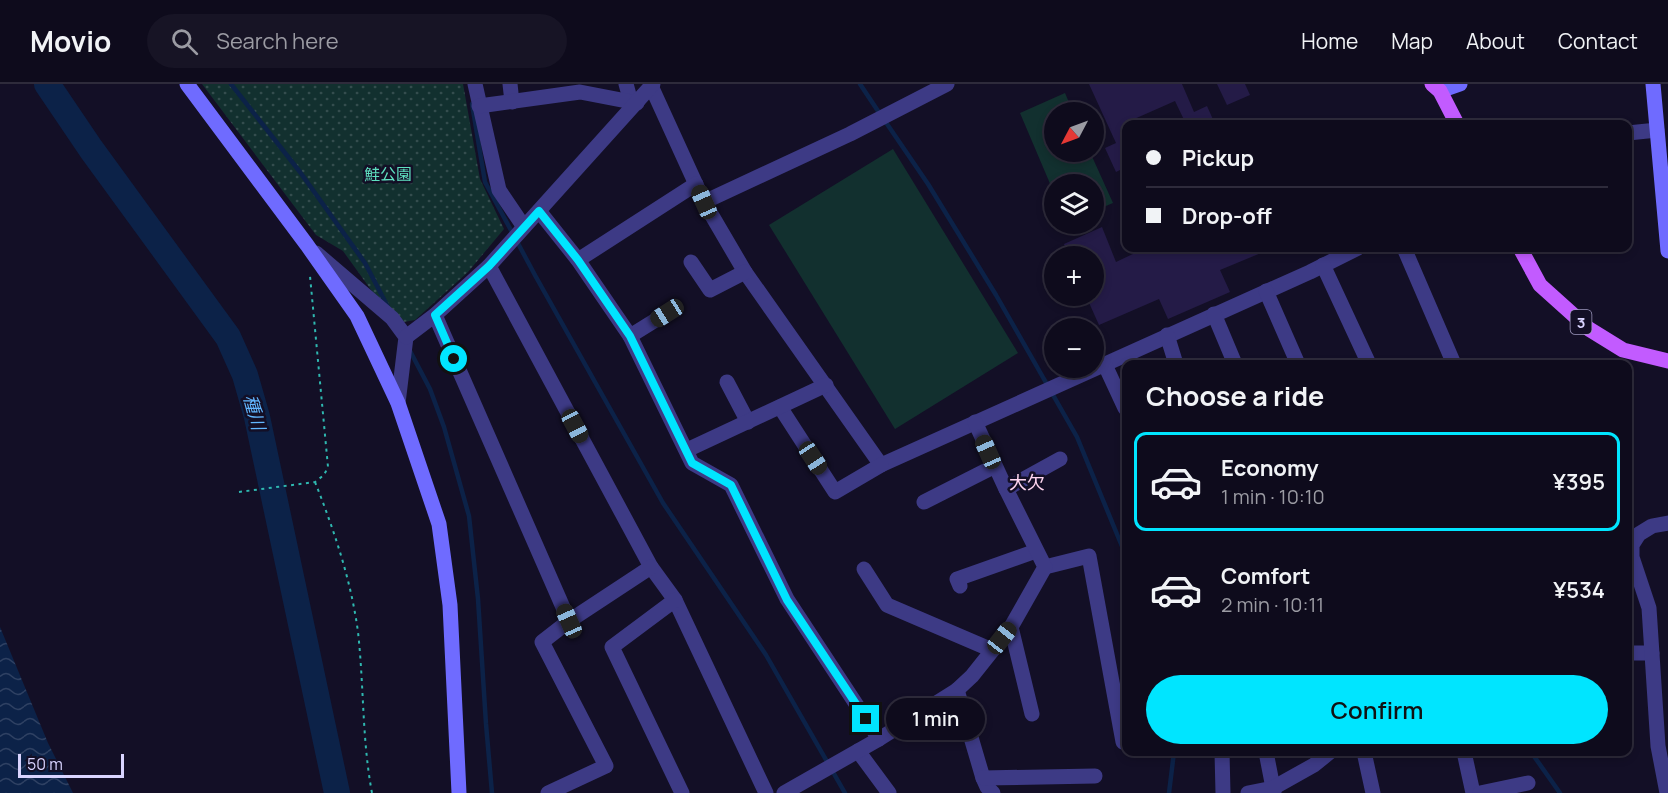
<!DOCTYPE html>
<html lang="en">
<head>
<meta charset="utf-8">
<style>
	:root { --surface:#0e0b1c; --page:#171425; --text:#f1f3f6; --muted:#9b9ba3; --line:#2e2b3b; --accent:#00e5ff }
	body { margin:0; font-family:Manrope,"Noto Sans JP",sans-serif; background:var(--page); color:var(--text); height:100vh; display:flex; flex-direction:column; font-size:22px; white-space:nowrap }
	* { box-sizing:border-box; margin:0 }
	p { font-size:20px; color:var(--muted) }
	.icon { flex:none; width:33px; height:33px; fill:none; stroke:currentColor; stroke-width:2; stroke-linecap:round; stroke-linejoin:round }
	.map { position:relative; flex:1; overflow:hidden }
	.details { position:absolute; left:1122px; top:276px; width:510px; height:396px; display:flex; flex-direction:column; background:var(--surface); border-radius:12px; box-shadow:0 3px 9px #0003,0 0 0 2px var(--line) }
	.details>* { flex:none }
	.hud { position:absolute; left:1122px; top:36px; width:510px; height:132px; border-radius:12px; box-shadow:0 3px 9px #0003,0 0 0 2px var(--line); display:grid; align-content:center; height:132px; padding:0 24px; background:var(--surface) }
	.needle { width:39px; rotate:229deg }
	.controls { position:absolute; left:1044px; top:18px; display:grid; gap:12px }
	.controls a { display:grid; place-items:center; width:60px; height:60px; border-radius:50%; background:var(--surface); box-shadow:0 3px 9px #0003,0 0 0 2px var(--line); font-size:30px }
	.scale { position:absolute; left:18px; bottom:15px; width:106px; box-sizing:border-box; padding-left:6px; border:3px solid #d9d4ff; border-top:0; font-size:16px; line-height:21px; white-space:nowrap; color:#d9d4ff; -webkit-text-stroke:4px #130f26; paint-order:stroke }
	.end { position:absolute; width:27px; height:27px; margin:-14px; border:8px solid #00e5ff; background:#111; box-shadow:0 0 0 3px #111 }
	.from { border-radius:50% }
	.bubble { position:absolute; height:42px; border-radius:21px; background:var(--surface); box-shadow:0 3px 9px #0003,0 0 0 2px var(--line); font-size:20px; font-weight:600; line-height:42px; text-align:center }
	.car { position:absolute; width:18px; height:36px; margin:-18px -9px; border-radius:8px; box-shadow:0 0 4px 2px #0007; background:linear-gradient(#222 24%,#8ab4d8 0 40%,#222 0 76%,#8ab4d8 0 86%,#222 0) }
	.hud b { display:flex; align-items:center; gap:21px; height:57px; font-size:22px }
	.hud b+b { border-top:2px solid var(--line) }
	.hud i { width:15px; height:15px; background:var(--text) }
	ul { padding:0; list-style:none }
	li { display:flex; align-items:center; gap:18px; height:99px; margin:0 12px 9px; padding:0 12px; border:3px solid transparent; border-radius:12px }
	li div { flex:1 }
	li b { display:block; font-size:22px }
	li em { font-style:normal; font-weight:600 }
	li.current { border-color:var(--accent) }
	li>.icon { width:54px; height:54px; stroke-width:1.5 }
	h2 { padding:0 24px; font-size:27px; line-height:72px }
	.button { display:flex; gap:12px; margin-top:auto; padding:12px 24px }
	.button a { flex:1; height:69px; border-radius:36px; background:var(--accent); color:#111; font-size:24px; font-weight:600; line-height:69px; text-align:center }
	header { display:flex; align-items:center; gap:36px; box-sizing:border-box; height:84px; padding:0 30px; background:var(--surface); border-bottom:2px solid var(--line) }
	header strong { font-size:28px }
	nav { display:flex; gap:33px; margin-inline-start:auto; font-size:21px }
	.search { width:420px; height:54px; background:var(--page); display:flex; align-items:center; gap:15px; box-sizing:border-box; padding:0 21px; border-radius:33px; color:var(--muted); font-size:22px }
	.map>svg:first-child { display:block }
	.park { fill:url(#park-dots) }
	.pitch { fill:#12302f }
	.water { fill:url(#water-waves) }
	.lines { fill:none; stroke-linecap:round; stroke-linejoin:round }
	.stream { stroke:#0c2248; stroke-width:4.5 }
	.river { stroke:#0c2248; stroke-width:26 }
	.building { fill:#241b47 }
	.path { stroke:#2fb8b0; stroke-width:2; stroke-dasharray:3 4.5; stroke-linecap:butt }
	.street { stroke:#3d3a85; stroke-width:15 }
	.secondary { stroke:#6f6bff; stroke-width:15 }
	.primary { stroke:#c25bff; stroke-width:15 }
	.route { stroke:#00e5ff; stroke-width:8 }
	.labels { text-anchor:middle; dominant-baseline:central; stroke-width:5; stroke-linejoin:round; paint-order:stroke }
	.shield { fill:#130f26; stroke:#9e99be; stroke-width:1.5 }
	.shield-label { font-size:15px; font-weight:bold; fill:#d9d4ff }
	.park-label { font-size:16px; fill:#5fe0c0; stroke:#130f26 }
	.water-label { font-size:18px; font-style:italic; fill:#62b6ff; stroke:#130f26 }
	.neighbourhood-label { font-size:18px; fill:#ffd6f0; stroke:#130f26 }
</style>
</head>
<body>
<header>
<strong>Movio</strong>
<div class="search"><svg class="icon" aria-label="search" viewBox="0 0 24 24"><circle cx="10" cy="10" r="6"/><path d="M15 15l6 6"/></svg>Search here</div>
<nav><a>Home</a><a>Map</a><a>About</a><a>Contact</a></nav>
</header>
<div class="map">
<svg width="1668" height="709" viewBox="0 0 1668 709">
	<defs>
		<pattern id="park-dots" width="8" height="8" patternUnits="userSpaceOnUse" patternTransform="scale(1.5)"><rect width="8" height="8" fill="#12302f"/><path d="M2 2h.1M6 6h.1" fill="none" stroke="#344d4e" stroke-width="1.8" stroke-linecap="round"/></pattern>
		<pattern id="water-waves" width="16" height="10" patternUnits="userSpaceOnUse" patternTransform="scale(1.5)"><rect width="16" height="10" fill="#0c2248"/><path d="M0 5q4-4 8 0t8 0" fill="none" stroke="#2f4163"/></pattern>
	</defs>
	<rect width="100%" height="100%" fill="#130f26"/>
	<polygon class="park" points="202,0 463,0 480,95 504,145 468,188 415,236 404,238 382,221 343,167 316,151"/>
	<g class="pitch">
		<polygon points="1065,9 1073,28 1054,28 1054,68 1090,68 1113,119 1094,127 1094,100 1054,100 1054,109 1020,29"/>
		<polygon points="893,65 1018,269 895,345 769,141"/>
	</g>
	<polygon class="water" points="0,543 48,659 73,709 0,709"/>
	<g class="lines">
		<g class="stream">
			<polyline points="231,0 300,88 365,179 388,223"/>
			<polyline points="860,0 880,30"/>
			<polyline points="472,20 485,98 536,193 663,419 766,571 845,709"/>
			<polyline points="885,37 928,100 996,211 1077,353 1126,472"/>
			<polyline points="409,265 430,305 444,343 469,432 478,515 486,640 492,709"/>
			<polyline points="1531,668 1560,709"/>
			<polyline points="1169,709 1174,668"/>
		</g>
		<polyline class="river" points="47,0 91,65 228,253 245,291 257,333 337,709"/>
	</g>
	<g class="building">
		<polygon points="1089,0 1182,0 1194,28 1207,22 1215,40 1186,40 1175,17 1132,36 1134,40 1126,40 1126,83 1116,88 1105,64 1116,59"/>
		<polygon points="1217,0 1245,0 1250,11 1227,21"/>
		<polygon points="1102,143 1116,178 1137,168 1135,164 1273,164 1220,186 1230,208 1168,235 1159,215 1099,241 1086,212 1094,212 1094,172 1069,172 1064,160"/>
	</g>
	<g class="lines">
		<g class="path">
			<path d="M315 398C334 446 351 496 358 548 364 602 362 656 372 709"/>
			<polyline points="239,408 315,398 324,391 328,383 310,192"/>
		</g>
		<g class="street">
			<polyline points="475,0 499,106 524,143"/>
			<polyline points="510,0 512,18"/>
			<polyline points="626,0 631,18"/>
			<polyline points="652,4 704,118 745,188 881,381 1310,188 1358,164"/>
			<polyline points="479,22 580,8 637,19"/>
			<polyline points="1628,49 1657,46"/>
			<polyline points="704,118 850,50 947,0"/>
			<polyline points="539,127 578,176 630,252 692,379 731,401 787,515 879,655"/>
			<polyline points="1404,164 1454,280"/>
			<polyline points="316,169 392,234 406,253 398,319"/>
			<polyline points="578,176 696,100"/>
			<polyline points="691,178 710,206 745,188"/>
			<polyline points="1323,181 1369,280"/>
			<polyline points="489,182 651,483 675,516 766,709"/>
			<polyline points="1266,207 1298,280"/>
			<polyline points="1214,230 1235,280"/>
			<polyline points="435,231 569,537 542,558 606,682 548,709"/>
			<polyline points="1167,251 1176,280"/>
			<polyline points="630,252 667,229"/>
			<polyline points="406,253 435,231 489,182 653,0"/>
			<polyline points="1105,281 1125,324"/>
			<polyline points="727,298 748,338"/>
			<polyline points="780,323 835,408 881,381"/>
			<polyline points="687,366 826,301"/>
			<polyline points="1006,405 1060,375"/>
			<polyline points="924,418 995,382"/>
			<polyline points="1045,483 1089,472 1123,658"/>
			<polyline points="864,485 887,521 992,566"/>
			<polyline points="960,502 957,495 1036,467"/>
			<polyline points="675,516 612,563 682,709"/>
			<polyline points="569,537 651,483"/>
			<polyline points="1011,543 1032,630"/>
			<polyline points="1628,569 1652,569"/>
			<polyline points="957,606 983,694 987,703 993,709"/>
			<polyline points="858,667 889,709"/>
			<polyline points="1222,668 1223,709"/>
			<polyline points="1266,668 1274,709"/>
			<polyline points="1364,668 1373,709"/>
			<polyline points="1464,668 1473,709"/>
			<polyline points="983,694 1095,692"/>
			<polyline points="784,709 879,655 957,606 972,592 1011,543 1045,483 1006,405 975,338"/>
			<polyline points="1248,709 1273,704 1314,681 1330,668"/>
			<polyline points="1480,709 1528,699"/>
			<polyline points="1667,709 1658,662 1649,524 1632,473 1632,461 1639,450 1652,442 1668,439"/>
		</g>
		<g class="secondary">
			<polyline points="187,0 307,161 357,232 398,319 439,440 450,521 459,709"/>
			<polyline points="1653,0 1668,167"/>
			<polyline points="1440,7 1460,0"/>
		</g>
		<g class="primary">
			<polyline points="1432,0 1440,7 1457,40"/>
			<polyline points="1520,164 1540,201 1589,245 1623,266 1668,277"/>
		</g>
	</g>
	<g class="lines">
		<polyline class="route" points="454,275 435,231 489,182 539,127 578,176 630,252 692,379 731,401 787,516 866,635"/>
	</g>
	<g class="labels">
		<rect class="shield" x="1570.5" y="226" width="21" height="24" rx="4.5"/>
		<g class="shield-label">
			<text x="1581" y="238">3</text>
		</g>
		<g class="park-label">
			<text x="388" y="90">鮭公園</text>
		</g>
		<g class="water-label">
			<text transform="translate(255 328) rotate(75)">種川</text>
		</g>
		<g class="neighbourhood-label">
			<text x="1027" y="398">大欠</text>
		</g>
	</g>
</svg>
<div class="controls">
<a><svg class="needle" viewBox="-14 -14 28 28"><path d="M0-13l5 13h-10z" fill="#e53935"/><path d="M0 13l5-13h-10z" fill="#9b9ba3"/></svg></a>
<a><svg class="icon" aria-label="layers" viewBox="0 0 24 24"><path d="M12 4l9 5-9 5-9-5zM3 14l9 5 9-5"/></svg></a>
<a>+</a>
<a>−</a>
</div>
<div class="scale">50 m</div>
<i class="end from" style="left:454px;top:275px"></i>
<i class="end" style="left:866px;top:635px"></i>
<div class="bubble" style="left:886px;top:614px;width:99px">1 min</div>
<i class="car" style="left:704px;top:118px;rotate:336deg"></i>
<i class="car" style="left:667px;top:229px;rotate:238deg"></i>
<i class="car" style="left:575px;top:342px;rotate:152deg"></i>
<i class="car" style="left:988px;top:368px;rotate:336deg"></i>
<i class="car" style="left:813px;top:374px;rotate:147deg"></i>
<i class="car" style="left:569px;top:537px;rotate:336deg"></i>
<i class="car" style="left:1002px;top:554px;rotate:38deg"></i>
<div class="hud">
<b><i class="from"></i>Pickup</b>
<b><i></i>Drop-off</b>
</div>
<section class="details">
<h2>Choose a ride</h2>
<ul>
<li class="current"><svg class="icon" aria-label="car" viewBox="0 0 24 24"><path d="M5 17H2v-5l4-1 3-4h7l3 4 3 1v5h-3M9 17h6M6 11h13"/><circle cx="7" cy="17" r="2"/><circle cx="17" cy="17" r="2"/></svg><div><b>Economy</b><p>1 min · 10:10</p></div><em>¥395</em></li>
<li><svg class="icon" aria-label="car" viewBox="0 0 24 24"><path d="M5 17H2v-5l4-1 3-4h7l3 4 3 1v5h-3M9 17h6M6 11h13"/><circle cx="7" cy="17" r="2"/><circle cx="17" cy="17" r="2"/></svg><div><b>Comfort</b><p>2 min · 10:11</p></div><em>¥534</em></li>
</ul>
<div class="button"><a>Confirm</a></div>
</section>
</div>
</body>
</html>
